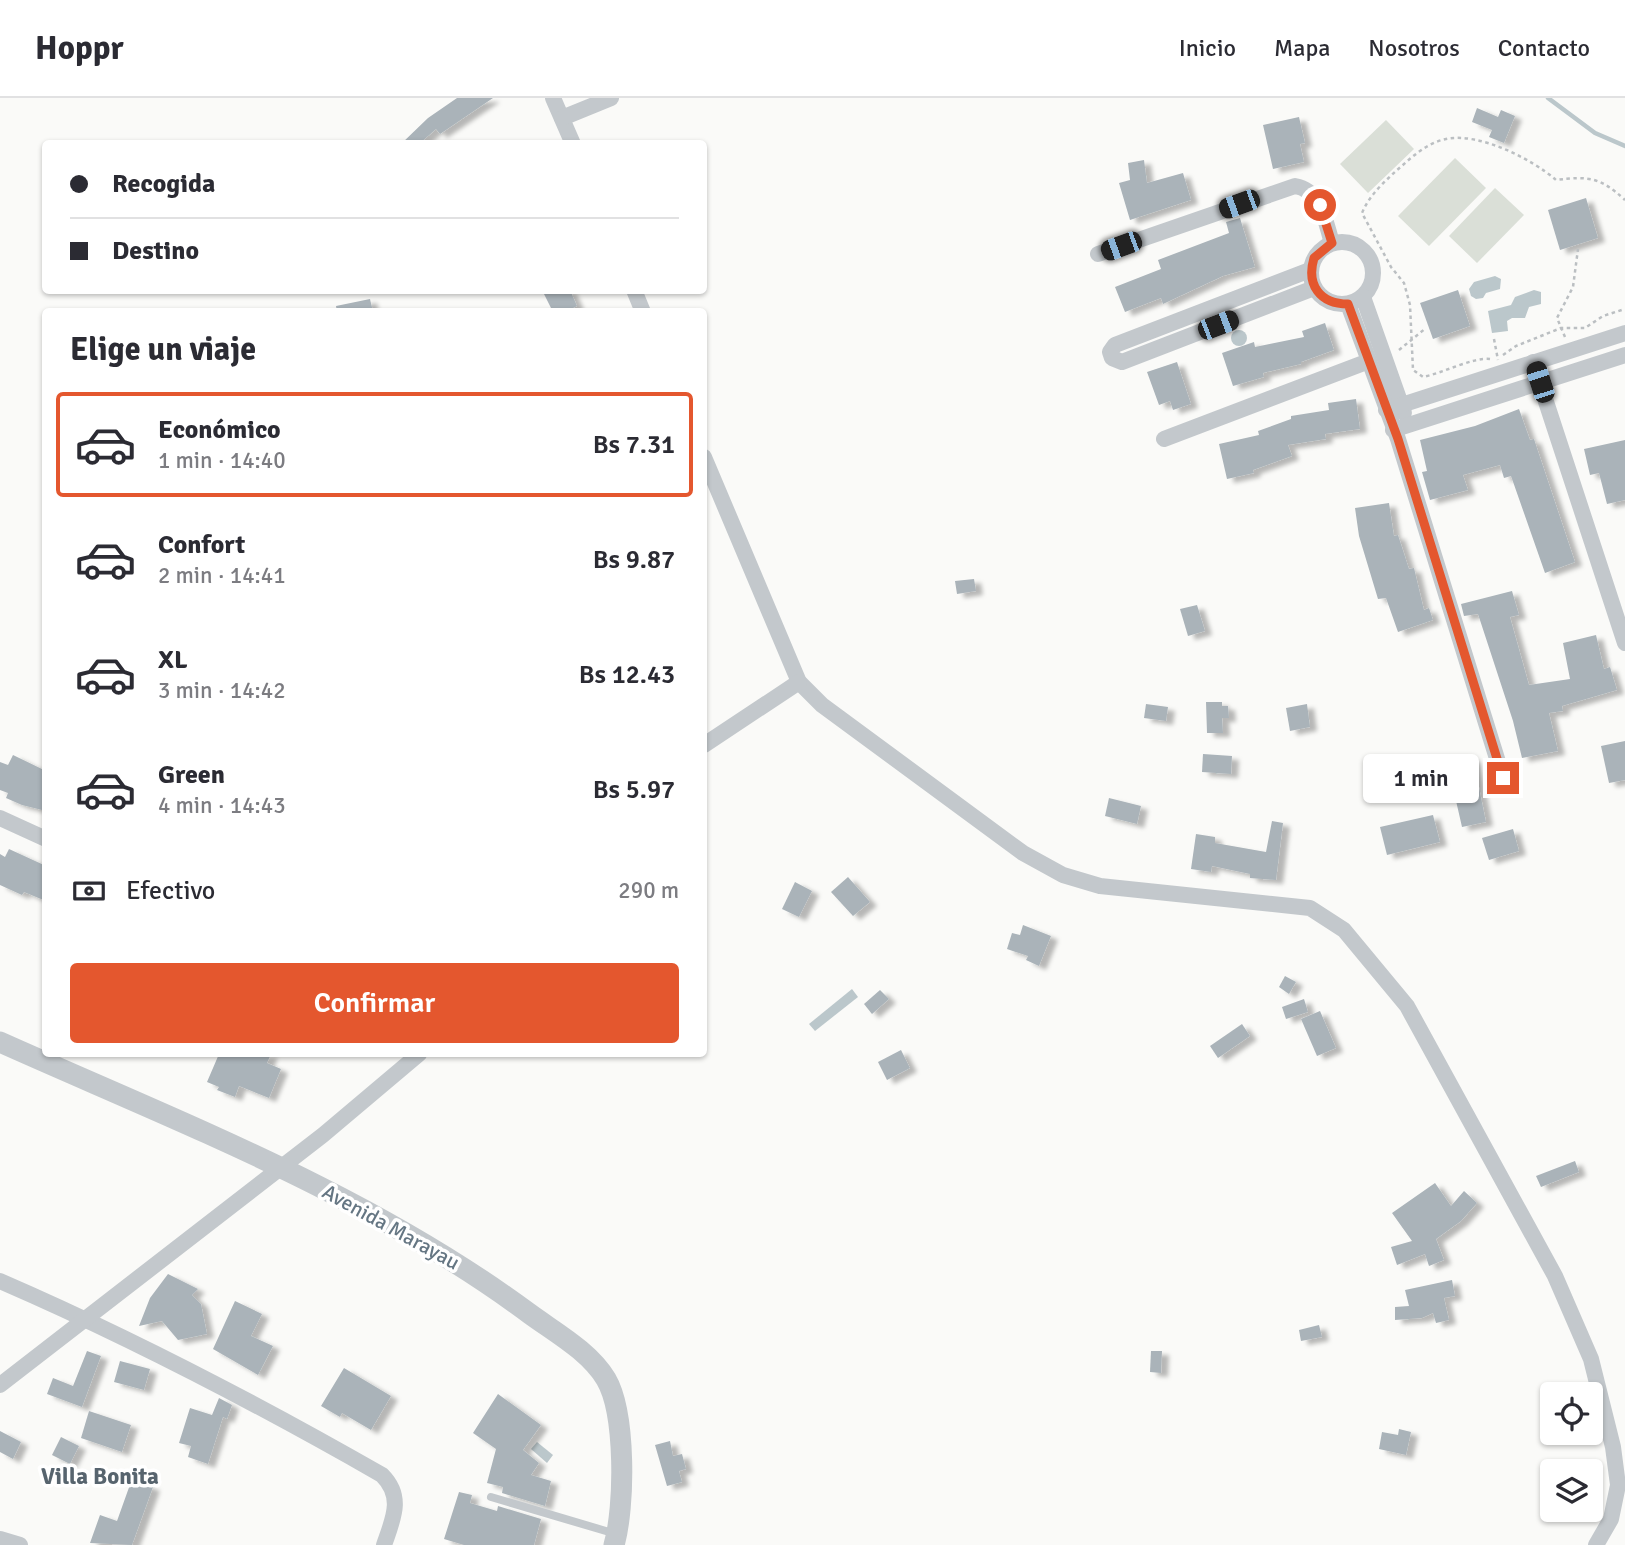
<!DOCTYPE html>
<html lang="es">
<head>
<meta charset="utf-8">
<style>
	:root { --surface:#fff; --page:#f2f2f3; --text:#2b2b33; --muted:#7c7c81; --line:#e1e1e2; --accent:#e4572e }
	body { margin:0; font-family:Signika,sans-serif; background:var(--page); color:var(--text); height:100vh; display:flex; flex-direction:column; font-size:26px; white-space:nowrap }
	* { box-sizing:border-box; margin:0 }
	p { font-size:23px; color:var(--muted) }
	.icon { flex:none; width:38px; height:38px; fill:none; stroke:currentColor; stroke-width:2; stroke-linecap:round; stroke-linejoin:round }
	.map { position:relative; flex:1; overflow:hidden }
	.details { position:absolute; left:42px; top:210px; width:665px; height:749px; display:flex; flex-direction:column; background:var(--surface); border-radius:7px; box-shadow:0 2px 5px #0004 }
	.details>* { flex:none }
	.hud { position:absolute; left:42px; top:42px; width:665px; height:154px; border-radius:7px; box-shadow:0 2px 5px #0004; display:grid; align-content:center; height:154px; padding:0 28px; background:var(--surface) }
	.controls { position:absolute; left:1540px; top:1284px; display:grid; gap:14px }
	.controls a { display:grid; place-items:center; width:63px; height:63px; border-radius:7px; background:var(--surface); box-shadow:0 2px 5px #0004; font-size:35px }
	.end { position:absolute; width:32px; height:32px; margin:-16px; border:9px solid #e4572e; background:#fff; box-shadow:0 0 0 4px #fff }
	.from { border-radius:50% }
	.bubble { position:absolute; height:49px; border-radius:7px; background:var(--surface); box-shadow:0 2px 5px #0004; font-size:23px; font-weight:600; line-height:49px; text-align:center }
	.car { position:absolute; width:21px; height:42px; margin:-21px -10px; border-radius:9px; box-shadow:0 0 5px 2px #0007; background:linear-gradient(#222 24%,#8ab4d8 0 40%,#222 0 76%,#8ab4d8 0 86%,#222 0) }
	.hud b { display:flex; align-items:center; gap:24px; height:66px; font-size:26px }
	.hud b+b { border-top:2px solid var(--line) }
	.hud i { width:18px; height:18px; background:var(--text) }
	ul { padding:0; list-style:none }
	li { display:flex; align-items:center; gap:21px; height:105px; margin:0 14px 10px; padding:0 14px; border:4px solid transparent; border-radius:7px }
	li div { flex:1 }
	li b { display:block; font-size:26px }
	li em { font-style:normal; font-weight:600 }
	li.active { border-color:var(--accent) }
	li>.icon { width:63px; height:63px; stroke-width:1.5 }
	h2 { padding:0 28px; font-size:32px; line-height:84px }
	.pay { display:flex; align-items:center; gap:18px; height:77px; padding:0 28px; font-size:26px }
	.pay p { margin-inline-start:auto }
	.action { display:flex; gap:14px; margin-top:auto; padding:14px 28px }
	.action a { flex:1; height:80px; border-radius:7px; background:var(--accent); color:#fff; font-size:28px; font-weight:600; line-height:80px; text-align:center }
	header { display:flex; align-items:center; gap:42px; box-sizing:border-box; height:98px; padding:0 35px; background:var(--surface); border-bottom:2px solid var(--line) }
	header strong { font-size:33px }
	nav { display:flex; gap:38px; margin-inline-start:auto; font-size:24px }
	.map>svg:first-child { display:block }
	.green { fill:#dadfd7 }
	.water { fill:#bbc7cb }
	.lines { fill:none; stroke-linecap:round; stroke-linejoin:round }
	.stream { stroke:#bbc7cb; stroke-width:4.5 }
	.building { fill:#aab3b9; filter:url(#shadow) }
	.path { stroke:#bbbfc2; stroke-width:2.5; stroke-dasharray:3.5 3.5; stroke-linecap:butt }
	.service { stroke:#c3c8cc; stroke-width:8 }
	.minor { stroke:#c3c8cc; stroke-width:16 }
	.tertiary { stroke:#c3c8cc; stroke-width:21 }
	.route { stroke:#e4572e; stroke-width:9 }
	.labels { text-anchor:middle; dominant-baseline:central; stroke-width:7; stroke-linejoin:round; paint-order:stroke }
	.street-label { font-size:21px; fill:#657683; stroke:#fff }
	.neighbourhood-label { font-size:23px; font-weight:bold; fill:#57646e; stroke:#fff }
</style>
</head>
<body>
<header>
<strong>Hoppr</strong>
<nav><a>Inicio</a><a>Mapa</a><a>Nosotros</a><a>Contacto</a></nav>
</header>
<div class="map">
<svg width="1625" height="1447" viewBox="0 0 1625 1447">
	<defs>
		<filter id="shadow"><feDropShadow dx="7" dy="4" stdDeviation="2" flood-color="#0004"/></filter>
	</defs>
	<rect width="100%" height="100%" fill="#fafaf8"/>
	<g class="green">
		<polygon points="1386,22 1414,51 1368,95 1340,66"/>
		<polygon points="1455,60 1486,90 1429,148 1398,118"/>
		<polygon points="1495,90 1524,117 1477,165 1449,138"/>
	</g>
	<g class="water">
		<polygon points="1495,178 1501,181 1500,191 1486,195 1483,200 1476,201 1471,198 1469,191 1474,184"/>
		<polygon points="1534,192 1541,194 1541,206 1529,209 1525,220 1512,220 1507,223 1508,233 1492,235 1488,213 1511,207 1515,199"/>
		<circle cx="1239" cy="240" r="8"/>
		<polygon points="852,891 858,899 815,933 809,926"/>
		<polygon points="537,1344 553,1357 547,1365 531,1351"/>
	</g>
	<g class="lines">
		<polyline class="stream" points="1548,0 1595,35 1625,48"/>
	</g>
	<g class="building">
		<polygon points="457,0 493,0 440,36 436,31 419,46 401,46 428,20"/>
		<polygon points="1477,10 1498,19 1501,12 1515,18 1504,45 1489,39 1492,32 1472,24"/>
		<polygon points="1299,19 1305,45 1300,46 1304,64 1273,71 1263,27"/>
		<polygon points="1144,62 1147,85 1183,75 1191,102 1130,122 1119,85 1130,82 1128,65"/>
		<polygon points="1586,100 1598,140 1560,152 1548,112"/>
		<polygon points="1240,120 1255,169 1223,178 1163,206 1161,200 1125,214 1115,189 1161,171 1158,162 1229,135 1226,124"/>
		<polygon points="551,192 570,192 577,208 565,214 553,214 544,196"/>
		<polygon points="1458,192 1470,228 1433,241 1420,205"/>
		<polygon points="370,201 373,214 337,214 336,208"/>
		<polygon points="1325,225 1334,252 1301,264 1301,266 1263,275 1264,279 1233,288 1222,255 1254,244 1255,249 1304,239 1302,233"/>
		<polygon points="1177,264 1191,306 1173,312 1170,303 1159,307 1147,274"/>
		<polygon points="1356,301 1360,331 1325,336 1326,341 1288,347 1292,358 1253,372 1254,375 1227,381 1219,346 1259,337 1258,333 1291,321 1291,318 1329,312 1328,305"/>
		<polygon points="1519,311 1530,342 1534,341 1575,464 1545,475 1511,378 1504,380 1500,367 1463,377 1468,392 1430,402 1422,374 1427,373 1420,342 1475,328"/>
		<polygon points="1625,342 1625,402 1607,406 1599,375 1590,377 1584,351"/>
		<polygon points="1389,405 1394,438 1398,437 1409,471 1414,470 1424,512 1429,510 1433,522 1398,534 1386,500 1378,501 1359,438 1355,410"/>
		<polygon points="974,481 976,493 957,496 955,483"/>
		<polygon points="1512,493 1519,517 1510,519 1529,587 1570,581 1563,545 1596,537 1604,571 1610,569 1617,592 1562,608 1563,613 1549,615 1558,653 1522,660 1513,623 1478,516 1464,518 1461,506"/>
		<polygon points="1197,507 1205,533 1188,538 1180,511"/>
		<polygon points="1206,604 1222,604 1222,608 1228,608 1229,620 1222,620 1223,635 1207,635"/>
		<polygon points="1146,606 1168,609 1166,623 1144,620"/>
		<polygon points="1307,606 1310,629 1290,633 1286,610"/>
		<polygon points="1625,643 1625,682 1609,685 1601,648"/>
		<polygon points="1203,656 1232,658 1231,676 1202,674"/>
		<polygon points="13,657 46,673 46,713 22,707 6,700 8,695 0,692 0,664 8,667"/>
		<polygon points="1473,660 1486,724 1462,729 1454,694 1443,697 1436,670"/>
		<polygon points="1109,700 1141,708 1137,726 1105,718"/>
		<polygon points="1433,717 1440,744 1387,757 1380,729"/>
		<polygon points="1272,723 1283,725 1276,782 1250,780 1250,776 1212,768 1211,774 1191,771 1196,736 1215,739 1215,745 1266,754"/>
		<polygon points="1513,731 1519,753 1489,762 1482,740"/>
		<polygon points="9,751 46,768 46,803 24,794 22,797 0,787 0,756 5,759"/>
		<polygon points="848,779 870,804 853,818 831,794"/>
		<polygon points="795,784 812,793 799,819 782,811"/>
		<polygon points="1023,827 1051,838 1039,868 1026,862 1028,858 1007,851 1012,835 1020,837"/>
		<polygon points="1285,878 1296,884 1289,896 1279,889"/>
		<polygon points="880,892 889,901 872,916 864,906"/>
		<polygon points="1304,901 1308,914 1286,921 1282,909"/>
		<polygon points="1320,913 1336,950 1317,958 1301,921"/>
		<polygon points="1242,926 1250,938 1218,960 1210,948"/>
		<polygon points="901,952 910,970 887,982 878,964"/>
		<polygon points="219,956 245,956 255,959 256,956 271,956 267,965 281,971 269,1000 239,988 235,999 217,992 219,989 207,984"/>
		<polygon points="1575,1063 1579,1074 1541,1089 1536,1078"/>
		<polygon points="1435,1085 1451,1108 1464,1093 1477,1105 1461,1123 1436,1141 1444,1162 1429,1168 1425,1156 1397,1167 1391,1149 1412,1143 1392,1115"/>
		<polygon points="168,1176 198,1191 192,1197 201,1206 207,1236 178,1242 162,1223 139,1228 150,1200"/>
		<polygon points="1452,1182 1455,1198 1444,1200 1449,1222 1436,1225 1433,1215 1422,1220 1395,1222 1395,1209 1409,1208 1405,1192"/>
		<polygon points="235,1203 262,1216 251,1238 273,1248 258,1277 213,1251"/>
		<polygon points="1319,1227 1322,1239 1301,1243 1299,1232"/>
		<polygon points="87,1253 101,1258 82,1309 47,1296 53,1280 73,1288"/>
		<polygon points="1151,1253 1162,1253 1161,1275 1150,1274"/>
		<polygon points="120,1263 150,1271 144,1292 114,1284"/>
		<polygon points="344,1270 391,1298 371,1332 342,1315 340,1319 321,1308"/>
		<polygon points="498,1296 541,1327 523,1352 539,1365 531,1377 551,1383 545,1408 502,1395 503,1389 487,1385 496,1351 473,1335"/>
		<polygon points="219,1300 232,1307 227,1321 223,1319 208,1366 188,1359 191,1348 179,1345 190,1310 212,1317"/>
		<polygon points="89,1313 131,1327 122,1354 81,1340"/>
		<polygon points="1399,1331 1411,1334 1406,1357 1379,1351 1382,1334 1398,1337"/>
		<polygon points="0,1333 21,1344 13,1361 0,1354"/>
		<polygon points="61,1339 79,1348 70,1366 52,1357"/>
		<polygon points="670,1343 673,1358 682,1356 686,1371 679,1373 682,1384 667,1388 655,1347"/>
		<polygon points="132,1381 153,1389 132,1447 90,1445 100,1417 117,1423"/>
		<polygon points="459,1394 472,1397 470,1405 497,1413 498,1408 541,1421 534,1447 464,1447 444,1441"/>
	</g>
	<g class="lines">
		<g class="path">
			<polyline points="1565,239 1557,220 1573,189 1578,151"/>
			<polyline points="1494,241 1498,262"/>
			<polyline points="1399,252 1426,230"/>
			<polyline points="1503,257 1516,248 1561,230 1585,230 1603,218 1625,211"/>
			<path d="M1490 261C1473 259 1443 275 1423 279L1413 272 1410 207 1404 185 1391 169 1362 115C1369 98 1383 85 1396 73 1411 60 1426 45 1446 41 1479 34 1532 61 1556 82 1589 78 1600 79 1625 102"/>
		</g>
		<polyline class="service" points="491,1399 616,1436"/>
		<g class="minor">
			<polyline points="553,0 573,46"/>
			<polyline points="562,20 611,0"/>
			<circle cx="1342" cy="175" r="31"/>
			<path d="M1098 156 1295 88C1322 93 1325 123 1332 145"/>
			<polyline points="1310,172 1115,247 1110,254 1112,260 1122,264 1314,190"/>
			<polyline points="634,192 643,214"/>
			<polyline points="1363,199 1404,315"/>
			<polyline points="1348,206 1398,341 1503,680"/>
			<polyline points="1533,264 1625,545"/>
			<polyline points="1386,312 1625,235"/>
			<polyline points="1393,332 1625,257"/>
			<polyline points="1164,341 1369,263"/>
			<polyline points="704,359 799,584 822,607 1023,755 1063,777 1100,788 1310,810 1344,832 1407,908 1555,1178 1591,1261 1613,1349 1618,1387 1611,1421 1596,1447"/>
			<polyline points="704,647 799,584"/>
			<polyline points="0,720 46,741"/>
			<path d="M0 1183C134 1241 256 1305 382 1377 404 1399 393 1421 384 1447"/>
			<polyline points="0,1287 323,1037 419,956"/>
			<polyline points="0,1441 20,1447"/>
		</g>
		<path class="tertiary" d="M0 944C181 1025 370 1097 530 1216 556 1235 589 1253 606 1281 626 1315 625 1409 614 1447"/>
	</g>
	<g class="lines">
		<path class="route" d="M1320 107 1332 145 1314 160C1306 187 1320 206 1348 206L1398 341 1503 680"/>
	</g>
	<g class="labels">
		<g class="street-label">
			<text transform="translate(391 1129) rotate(29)">Avenida Marayau</text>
		</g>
		<g class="neighbourhood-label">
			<text x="100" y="1378">Villa Bonita</text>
		</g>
	</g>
</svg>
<div class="controls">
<a><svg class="icon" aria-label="locate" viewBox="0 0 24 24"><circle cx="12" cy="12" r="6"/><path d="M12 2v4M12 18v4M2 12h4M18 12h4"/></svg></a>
<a><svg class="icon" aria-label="layers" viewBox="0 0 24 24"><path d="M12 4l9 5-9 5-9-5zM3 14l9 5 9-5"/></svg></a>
</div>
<i class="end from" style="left:1320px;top:107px"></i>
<i class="end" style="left:1503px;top:680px"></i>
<div class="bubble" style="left:1363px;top:656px;width:116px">1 min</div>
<i class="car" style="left:1239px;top:106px;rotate:250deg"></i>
<i class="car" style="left:1121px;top:148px;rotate:250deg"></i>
<i class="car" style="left:1218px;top:227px;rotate:69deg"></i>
<i class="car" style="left:1540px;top:284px;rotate:342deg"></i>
<div class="hud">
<b><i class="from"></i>Recogida</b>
<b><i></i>Destino</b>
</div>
<section class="details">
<h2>Elige un viaje</h2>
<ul>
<li class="active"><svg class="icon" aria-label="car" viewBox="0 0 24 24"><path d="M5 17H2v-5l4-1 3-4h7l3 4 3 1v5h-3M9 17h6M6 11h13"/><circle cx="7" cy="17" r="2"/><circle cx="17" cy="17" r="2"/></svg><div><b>Económico</b><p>1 min · 14:40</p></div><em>Bs 7.31</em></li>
<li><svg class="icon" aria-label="car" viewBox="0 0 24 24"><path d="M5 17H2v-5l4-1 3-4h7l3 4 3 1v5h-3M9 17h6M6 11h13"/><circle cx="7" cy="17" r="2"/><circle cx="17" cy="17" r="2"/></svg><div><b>Confort</b><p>2 min · 14:41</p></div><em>Bs 9.87</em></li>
<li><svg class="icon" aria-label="car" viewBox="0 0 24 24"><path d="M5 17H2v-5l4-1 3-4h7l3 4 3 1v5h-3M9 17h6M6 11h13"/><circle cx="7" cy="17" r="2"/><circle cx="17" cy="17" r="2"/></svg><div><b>XL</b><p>3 min · 14:42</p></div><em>Bs 12.43</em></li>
<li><svg class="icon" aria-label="car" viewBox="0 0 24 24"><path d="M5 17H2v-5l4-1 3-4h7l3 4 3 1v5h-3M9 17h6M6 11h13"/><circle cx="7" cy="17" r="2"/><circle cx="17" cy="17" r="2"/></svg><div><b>Green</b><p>4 min · 14:43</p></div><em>Bs 5.97</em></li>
</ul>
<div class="pay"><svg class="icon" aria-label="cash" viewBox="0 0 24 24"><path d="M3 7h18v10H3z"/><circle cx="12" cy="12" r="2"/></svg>Efectivo<p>290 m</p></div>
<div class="action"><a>Confirmar</a></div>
</section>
</div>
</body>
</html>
